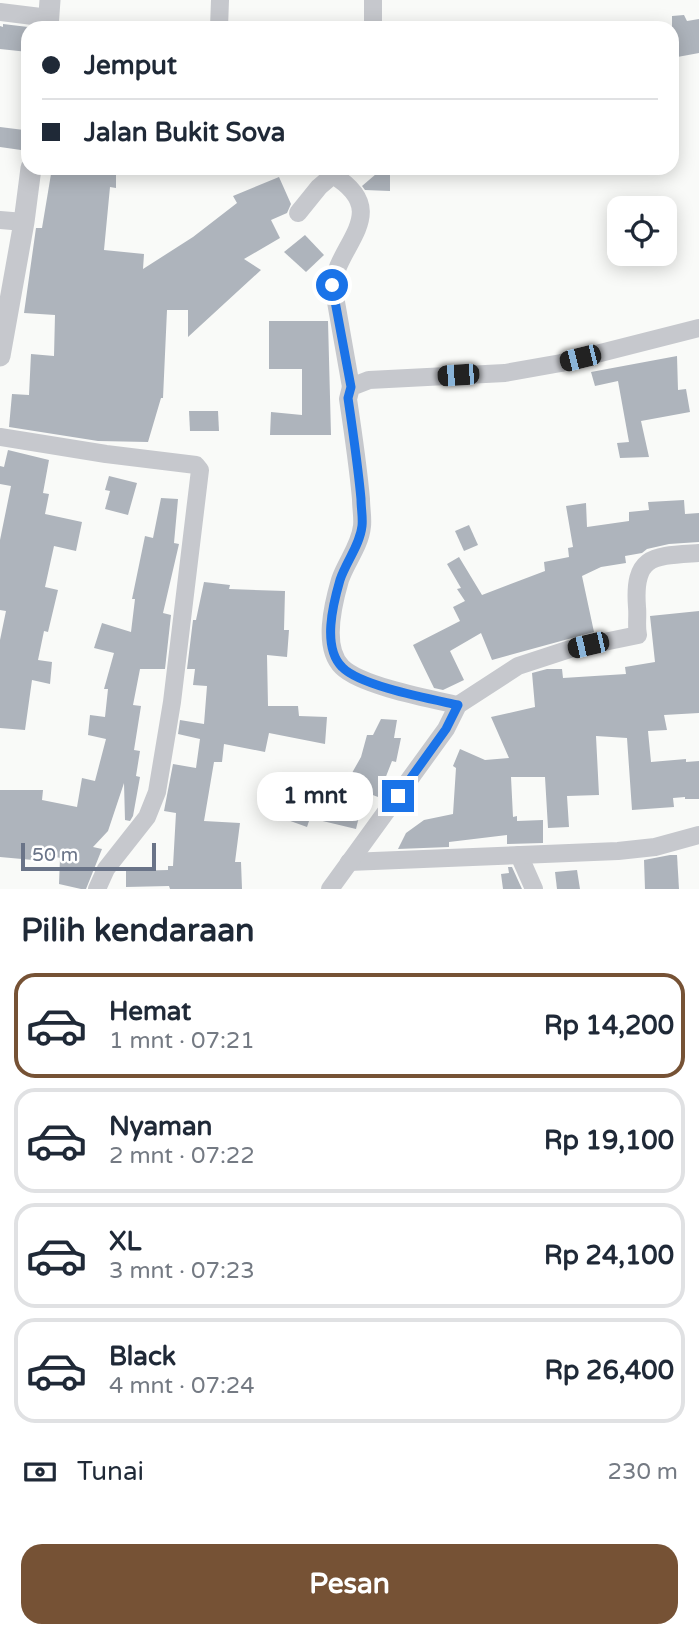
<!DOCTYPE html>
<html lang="id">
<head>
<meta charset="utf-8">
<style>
	:root { --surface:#fff; --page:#f2f2f3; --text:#1f2937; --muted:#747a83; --line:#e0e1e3; --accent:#765235 }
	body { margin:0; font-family:"Varela Round",sans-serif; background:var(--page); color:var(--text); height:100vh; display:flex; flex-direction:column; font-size:26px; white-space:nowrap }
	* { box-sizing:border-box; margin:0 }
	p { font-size:23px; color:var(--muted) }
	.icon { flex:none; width:38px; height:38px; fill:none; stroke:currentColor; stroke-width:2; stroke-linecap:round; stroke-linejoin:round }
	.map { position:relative; height:889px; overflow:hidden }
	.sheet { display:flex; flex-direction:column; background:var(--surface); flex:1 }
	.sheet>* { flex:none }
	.hud { position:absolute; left:21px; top:21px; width:658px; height:154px; border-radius:21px; box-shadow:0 4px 18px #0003; display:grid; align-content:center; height:154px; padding:0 21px; background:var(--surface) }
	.fabs { position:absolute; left:607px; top:196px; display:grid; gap:14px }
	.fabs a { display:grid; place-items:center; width:70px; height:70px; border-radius:14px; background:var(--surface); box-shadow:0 4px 18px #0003; font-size:35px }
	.scale { position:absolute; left:21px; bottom:18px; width:135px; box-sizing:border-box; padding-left:7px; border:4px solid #6a7488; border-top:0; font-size:19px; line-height:24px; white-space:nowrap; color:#6a7488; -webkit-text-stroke:5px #fff; paint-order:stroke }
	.end { position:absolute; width:32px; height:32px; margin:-16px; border:9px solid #1a73e8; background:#fff; box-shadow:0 0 0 4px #fff }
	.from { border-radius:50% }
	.bubble { position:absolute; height:49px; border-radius:21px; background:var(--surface); box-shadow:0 4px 18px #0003; font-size:23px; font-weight:800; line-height:49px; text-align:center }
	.car { position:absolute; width:21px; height:42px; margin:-21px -10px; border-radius:9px; box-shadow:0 0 5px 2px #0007; background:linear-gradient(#222 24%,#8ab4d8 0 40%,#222 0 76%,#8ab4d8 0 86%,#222 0) }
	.hud b { display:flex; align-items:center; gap:24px; height:66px; font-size:26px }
	.hud b+b { border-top:2px solid var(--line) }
	.hud i { width:18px; height:18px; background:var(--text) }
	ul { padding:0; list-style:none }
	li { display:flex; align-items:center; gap:21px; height:105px; margin:0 14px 10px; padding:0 7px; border:4px solid var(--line); border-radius:21px }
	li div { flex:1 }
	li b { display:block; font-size:26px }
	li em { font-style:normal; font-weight:800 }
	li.active { border-color:var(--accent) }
	li>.icon { width:63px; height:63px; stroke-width:1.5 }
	h2 { padding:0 21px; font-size:32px; line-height:84px }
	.pay { display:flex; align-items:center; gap:18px; height:77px; padding:0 21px; font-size:26px }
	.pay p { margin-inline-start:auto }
	.primary-button { display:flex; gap:14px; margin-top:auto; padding:14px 21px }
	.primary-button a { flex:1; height:80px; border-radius:21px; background:var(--accent); color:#fff; font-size:28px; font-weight:800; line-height:80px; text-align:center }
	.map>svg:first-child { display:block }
	.building { fill:#aeb4bc }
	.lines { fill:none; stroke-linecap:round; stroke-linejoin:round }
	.minor { stroke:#c6c8cd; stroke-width:18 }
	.tertiary { stroke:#c6c8cd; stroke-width:21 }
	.route { stroke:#1a73e8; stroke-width:9 }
</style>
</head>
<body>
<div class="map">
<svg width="699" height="889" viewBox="0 0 699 889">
	<rect width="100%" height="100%" fill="#f9faf8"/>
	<g class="building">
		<polygon points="684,15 687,21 699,19 699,53 672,58 672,16"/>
		<polygon points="3,24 28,27 28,52 0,49 0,26 3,27"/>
		<polygon points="0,127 24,130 21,150 0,147"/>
		<polygon points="52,168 116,168 116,188 110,187 104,250 144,254 143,269 193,237 237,203 233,196 279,177 291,204 287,213 271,220 280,238 244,259 261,270 188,337 188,310 167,310 163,398 161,398 148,442 98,441 9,427 12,394 29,395 31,354 54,356 55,315 24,313 36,228 42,228"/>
		<polygon points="383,168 390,168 390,191 365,190 362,186"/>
		<polygon points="305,235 324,255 306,272 284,252"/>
		<polygon points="269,321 328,321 331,435 270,435 271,412 302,415 302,369 269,369"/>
		<polygon points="677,356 678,390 686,389 690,412 641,421 649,457 620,458 617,443 629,442 618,381 595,386 591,372"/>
		<polygon points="189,411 218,411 219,431 190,431"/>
		<polygon points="8,450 49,460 43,493 49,494 45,514 82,522 76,551 54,546 45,587 58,590 48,632 44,631 38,660 52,662 50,684 32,680 25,730 0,728 0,640 6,611 0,610 0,540 11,486 0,484 0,466 4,467"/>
		<polygon points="109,476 137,483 128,515 105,509 110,491 105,490"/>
		<polygon points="161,498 178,499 174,543 179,544 163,613 171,615 165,669 140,669 133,705 141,706 134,750 140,751 136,776 140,777 133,816 130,821 125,820 124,783 108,831 93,847 102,849 86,889 81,889 59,884 60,858 34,851 33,860 0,857 0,790 43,790 42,800 77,807 82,778 95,781 106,739 88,735 90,715 105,717 108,689 104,689 114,653 94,648 102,623 131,632 135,599 132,599 145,536 153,538"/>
		<polygon points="684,500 685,514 699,513 699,542 669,544 647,549 642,553 625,556 626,563 601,567 582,576 594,632 492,660 481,633 450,651 464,680 443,690 434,688 413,645 460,621 453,607 465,601 457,589 461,588 447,564 459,557 482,595 545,571 544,562 569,557 568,548 573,547 566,506 586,503 587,527 629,521 629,512 649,510 648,502"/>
		<polygon points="469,525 478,545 464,551 455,531"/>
		<polygon points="204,582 230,585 229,589 285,591 284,630 289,630 287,657 267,655 268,706 298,706 299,716 327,717 325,744 269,733 265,752 224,744 222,762 214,762 204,821 240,823 235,862 241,862 242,889 170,889 169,886 126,887 126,871 168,870 168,866 173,866 176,813 164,811 173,764 196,768 200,739 178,734 180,720 204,724 207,686 193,685 195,669 187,669 193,620 196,620"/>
		<polygon points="699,611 699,713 664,715 667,730 648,731 651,762 686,759 686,762 699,761 699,799 685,799 685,797 673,798 674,807 632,810 627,738 596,736 599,795 567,796 569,827 548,828 545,777 511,777 513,817 517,816 517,821 543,820 543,843 507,844 507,835 449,842 449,847 398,849 406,833 424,820 453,814 456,768 453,766 460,749 485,760 509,758 491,717 535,707 532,673 547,669 562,669 563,678 626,674 625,667 655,662 650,616"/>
		<polygon points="381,719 397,720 394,738 401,738 396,762 392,761 378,797 365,792 356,829 310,818 307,827 282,818 295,790 326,797 327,793 339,796 361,757 367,735 373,735"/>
		<polygon points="670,855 677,855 679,889 645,889 644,860"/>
		<polygon points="508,867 512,867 522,889 503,889 501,874 509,873"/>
		<polygon points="577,870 580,889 557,889 555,872"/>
	</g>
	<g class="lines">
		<g class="minor">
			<polyline points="373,0 373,28"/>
			<polyline points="0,12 49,18"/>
			<polyline points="219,28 220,0"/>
			<path d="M333 175C393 212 338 243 333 285L351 387"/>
			<polyline points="298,213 319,187 333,175 325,168"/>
			<polyline points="0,220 24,222"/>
			<polyline points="0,437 106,454 196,465 200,470 172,702 157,792 147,817 106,869 97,889"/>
			<path d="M458 705C431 699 361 686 342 667 322 647 333 604 340 580 346 562 360 546 362 526 363 518 361 508 361 499 358 466 353 432 348 399L351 387 369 380 505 373 561 363 699 328"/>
			<polyline points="519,855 534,889"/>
			<polyline points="349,862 618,851 655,847 699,835"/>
			<path d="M330 889 446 729 458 705 518 666 570 649 638 635C636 626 638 617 637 607 633 554 654 556 699 553"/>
		</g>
		<g class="tertiary">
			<polyline points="48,28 50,0"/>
			<polyline points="0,356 24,222 31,168"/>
		</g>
	</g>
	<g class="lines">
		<path class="route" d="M332 285 351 387 348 398C353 432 358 466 361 499 361 508 363 518 362 526 360 545 346 562 340 580 333 604 322 647 342 667 360 686 431 699 458 705L446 729 398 796"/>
	</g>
</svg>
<div class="fabs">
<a><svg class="icon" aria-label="locate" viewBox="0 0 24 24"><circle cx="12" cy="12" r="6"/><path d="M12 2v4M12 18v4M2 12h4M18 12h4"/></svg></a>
</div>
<div class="scale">50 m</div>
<i class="end from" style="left:332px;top:285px"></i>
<i class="end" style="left:398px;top:796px"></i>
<div class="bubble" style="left:257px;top:772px;width:116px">1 mnt</div>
<i class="car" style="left:580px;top:358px;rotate:256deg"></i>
<i class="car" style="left:458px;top:375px;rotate:266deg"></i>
<i class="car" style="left:588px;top:645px;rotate:257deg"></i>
<div class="hud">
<b><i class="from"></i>Jemput</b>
<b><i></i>Jalan Bukit Sova</b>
</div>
</div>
<section class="sheet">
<h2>Pilih kendaraan</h2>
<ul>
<li class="active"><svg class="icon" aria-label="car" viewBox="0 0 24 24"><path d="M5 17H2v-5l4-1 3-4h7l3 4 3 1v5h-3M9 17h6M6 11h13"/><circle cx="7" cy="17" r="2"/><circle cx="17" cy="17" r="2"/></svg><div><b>Hemat</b><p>1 mnt · 07:21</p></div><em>Rp 14,200</em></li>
<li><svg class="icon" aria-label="car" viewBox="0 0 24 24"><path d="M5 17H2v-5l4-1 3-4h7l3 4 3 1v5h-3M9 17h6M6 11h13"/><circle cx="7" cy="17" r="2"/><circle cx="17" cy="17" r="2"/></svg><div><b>Nyaman</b><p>2 mnt · 07:22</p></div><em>Rp 19,100</em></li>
<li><svg class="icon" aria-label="car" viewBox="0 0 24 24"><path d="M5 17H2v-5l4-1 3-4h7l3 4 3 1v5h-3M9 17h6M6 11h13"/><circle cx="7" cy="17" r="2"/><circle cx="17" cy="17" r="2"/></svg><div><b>XL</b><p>3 mnt · 07:23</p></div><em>Rp 24,100</em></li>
<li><svg class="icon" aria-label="car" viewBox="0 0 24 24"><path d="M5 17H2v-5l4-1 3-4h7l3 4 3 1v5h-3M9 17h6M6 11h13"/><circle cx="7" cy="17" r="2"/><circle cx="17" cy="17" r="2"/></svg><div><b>Black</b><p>4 mnt · 07:24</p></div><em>Rp 26,400</em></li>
</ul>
<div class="pay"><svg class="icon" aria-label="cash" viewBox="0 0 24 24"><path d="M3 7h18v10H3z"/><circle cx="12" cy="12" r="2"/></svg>Tunai<p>230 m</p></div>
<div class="primary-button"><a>Pesan</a></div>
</section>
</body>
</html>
